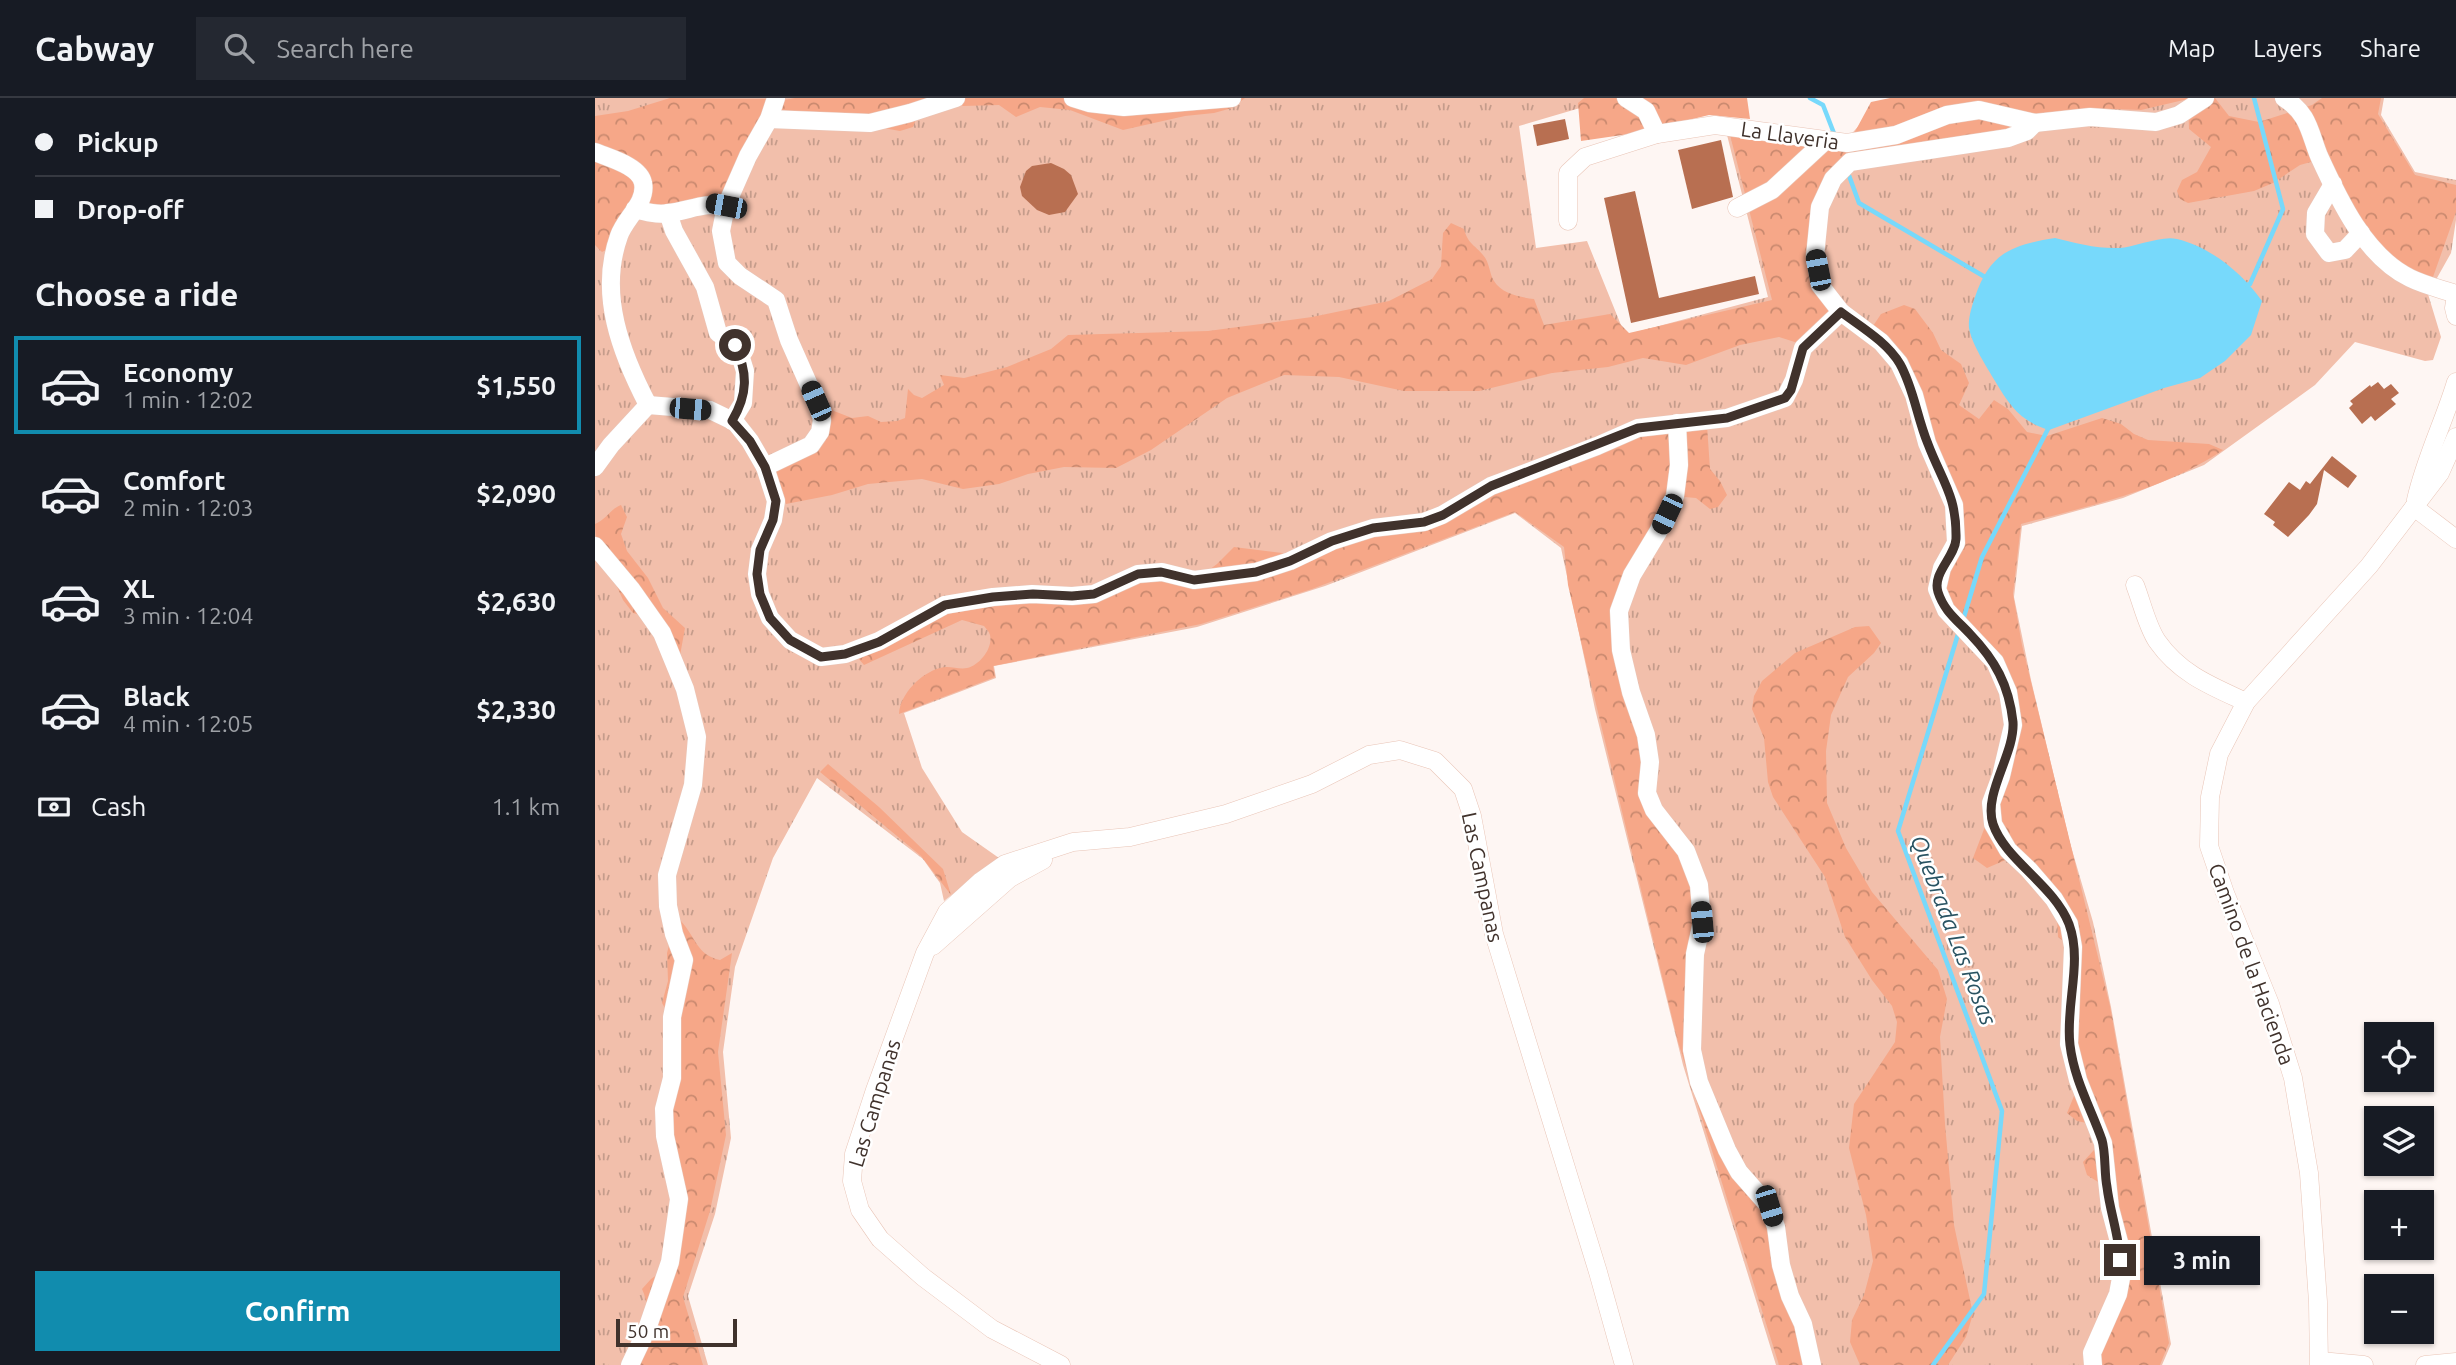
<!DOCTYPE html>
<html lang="en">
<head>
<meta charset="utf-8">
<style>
	:root { --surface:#171b24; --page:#242831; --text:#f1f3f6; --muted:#9ea1a6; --line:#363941; --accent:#118cae }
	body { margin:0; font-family:Ubuntu,sans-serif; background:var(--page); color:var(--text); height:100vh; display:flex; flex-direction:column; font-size:26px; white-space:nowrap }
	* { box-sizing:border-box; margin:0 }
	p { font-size:23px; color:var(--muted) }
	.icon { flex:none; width:38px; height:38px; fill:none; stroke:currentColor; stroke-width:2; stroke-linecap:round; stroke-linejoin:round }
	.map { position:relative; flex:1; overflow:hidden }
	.side { display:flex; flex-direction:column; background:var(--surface); width:595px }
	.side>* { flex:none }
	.hud { display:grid; align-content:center; height:154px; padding:0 35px; background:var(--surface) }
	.buttons { position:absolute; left:1769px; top:924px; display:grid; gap:14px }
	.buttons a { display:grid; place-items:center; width:70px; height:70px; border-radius:0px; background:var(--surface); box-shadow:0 2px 5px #0004; font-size:35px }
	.scale { position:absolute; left:21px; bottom:18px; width:121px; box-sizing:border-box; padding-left:7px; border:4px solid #40322c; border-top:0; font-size:19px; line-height:24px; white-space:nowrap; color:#40322c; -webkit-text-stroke:5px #fff; paint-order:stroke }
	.end { position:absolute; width:32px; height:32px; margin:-16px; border:9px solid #40322c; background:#fff; box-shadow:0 0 0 4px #fff }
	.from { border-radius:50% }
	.bubble { position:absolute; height:49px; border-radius:0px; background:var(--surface); box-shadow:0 2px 5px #0004; font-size:23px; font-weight:700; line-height:49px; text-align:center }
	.car { position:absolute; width:21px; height:42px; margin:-21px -10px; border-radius:9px; box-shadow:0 0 5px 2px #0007; background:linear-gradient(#222 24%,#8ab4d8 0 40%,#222 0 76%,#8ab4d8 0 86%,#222 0) }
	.hud b { display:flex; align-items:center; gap:24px; height:66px; font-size:26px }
	.hud b+b { border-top:2px solid var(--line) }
	.hud i { width:18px; height:18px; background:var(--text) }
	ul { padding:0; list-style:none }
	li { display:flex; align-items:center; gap:21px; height:98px; margin:0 14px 10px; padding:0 21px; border:4px solid transparent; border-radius:0px }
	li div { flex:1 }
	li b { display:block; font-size:26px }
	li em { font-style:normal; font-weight:700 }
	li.current { border-color:var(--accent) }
	li>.icon { width:63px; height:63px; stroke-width:1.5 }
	h2 { padding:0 35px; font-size:32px; line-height:84px }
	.pay { display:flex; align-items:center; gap:18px; height:77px; padding:0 35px; font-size:26px }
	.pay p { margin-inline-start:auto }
	.primary-button { display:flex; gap:14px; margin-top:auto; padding:14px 35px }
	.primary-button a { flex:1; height:80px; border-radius:0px; background:var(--accent); color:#fff; font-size:28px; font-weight:700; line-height:80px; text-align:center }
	header { display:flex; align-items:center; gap:42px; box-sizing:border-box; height:98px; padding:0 35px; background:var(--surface); border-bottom:2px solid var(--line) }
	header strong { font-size:33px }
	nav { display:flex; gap:38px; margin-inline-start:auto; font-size:24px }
	.search { width:490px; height:63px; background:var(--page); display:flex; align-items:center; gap:18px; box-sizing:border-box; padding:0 24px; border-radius:0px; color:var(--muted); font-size:26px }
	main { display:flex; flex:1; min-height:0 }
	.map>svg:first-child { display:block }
	.grass { fill:url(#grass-tufts) }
	.forest { fill:url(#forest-crowns) }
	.water { fill:#77d9fb }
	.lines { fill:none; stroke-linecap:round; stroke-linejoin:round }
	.stream { stroke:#77d9fb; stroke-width:4.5 }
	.building { fill:#b86f51 }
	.minor-casing { stroke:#e9c5b7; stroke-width:19 }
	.minor { stroke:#fff; stroke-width:18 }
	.route { stroke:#40322c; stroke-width:9 }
	.labels { text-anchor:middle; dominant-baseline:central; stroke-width:5; stroke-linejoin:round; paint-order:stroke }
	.street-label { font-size:21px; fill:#40322c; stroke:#fff }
	.water-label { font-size:23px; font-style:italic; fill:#295362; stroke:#fff }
</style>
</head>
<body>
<header>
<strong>Cabway</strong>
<div class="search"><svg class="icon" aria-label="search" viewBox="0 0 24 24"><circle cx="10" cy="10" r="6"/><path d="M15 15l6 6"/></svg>Search here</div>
<nav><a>Map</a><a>Layers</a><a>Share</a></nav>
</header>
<main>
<section class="side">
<div class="hud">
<b><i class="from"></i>Pickup</b>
<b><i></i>Drop-off</b>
</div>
<h2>Choose a ride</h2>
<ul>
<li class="current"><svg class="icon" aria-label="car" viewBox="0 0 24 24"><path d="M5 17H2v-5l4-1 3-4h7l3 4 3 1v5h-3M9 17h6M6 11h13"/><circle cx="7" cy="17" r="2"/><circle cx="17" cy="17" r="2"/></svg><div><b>Economy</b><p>1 min · 12:02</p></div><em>$1,550</em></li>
<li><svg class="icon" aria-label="car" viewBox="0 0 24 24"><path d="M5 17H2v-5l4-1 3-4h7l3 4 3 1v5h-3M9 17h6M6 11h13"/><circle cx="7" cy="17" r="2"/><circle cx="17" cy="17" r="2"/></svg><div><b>Comfort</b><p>2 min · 12:03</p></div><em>$2,090</em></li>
<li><svg class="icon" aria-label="car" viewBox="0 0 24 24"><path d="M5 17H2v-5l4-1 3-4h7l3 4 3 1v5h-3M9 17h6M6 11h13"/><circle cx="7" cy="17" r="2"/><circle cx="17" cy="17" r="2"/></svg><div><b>XL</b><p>3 min · 12:04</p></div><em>$2,630</em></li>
<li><svg class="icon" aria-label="car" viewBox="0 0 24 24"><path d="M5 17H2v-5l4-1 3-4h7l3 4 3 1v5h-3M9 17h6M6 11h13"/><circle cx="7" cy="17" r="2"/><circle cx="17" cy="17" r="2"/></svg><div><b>Black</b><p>4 min · 12:05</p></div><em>$2,330</em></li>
</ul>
<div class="pay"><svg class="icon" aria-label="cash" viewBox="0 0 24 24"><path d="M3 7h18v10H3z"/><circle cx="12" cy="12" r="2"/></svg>Cash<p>1.1 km</p></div>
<div class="primary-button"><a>Confirm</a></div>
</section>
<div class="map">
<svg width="1861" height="1267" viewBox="0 0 1861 1267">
	<defs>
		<pattern id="grass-tufts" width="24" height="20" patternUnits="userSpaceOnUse" patternTransform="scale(1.75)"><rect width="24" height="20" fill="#f2bfab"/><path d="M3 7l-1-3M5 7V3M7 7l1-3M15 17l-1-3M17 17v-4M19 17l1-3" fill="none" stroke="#c59c8b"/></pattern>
		<pattern id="forest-crowns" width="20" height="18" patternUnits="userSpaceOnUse" patternTransform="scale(1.75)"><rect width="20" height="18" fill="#f6a788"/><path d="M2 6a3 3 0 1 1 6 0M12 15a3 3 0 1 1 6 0" fill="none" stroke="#c9896f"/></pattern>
	</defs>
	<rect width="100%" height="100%" fill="#fef6f3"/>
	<polygon class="grass" points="0,0 1019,0 924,28 941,150 992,143 1030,237 1173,199 1132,37 1244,50 1283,6 1318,0 1789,0 1786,17 1820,74 1861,82 1861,122 1856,155 1833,196 1846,239 1838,262 1830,263 1760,244 1720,287 1609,367 1528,400 1427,428 1419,499 1436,582 1475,745 1498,824 1516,909 1576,1246 1567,1267 1181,1267 1088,967 1000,611 966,450 920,415 730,488 602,529 399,568 401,580 309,615 327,670 367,734 404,760 349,803 345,785 328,761 222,680 178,760 140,869 128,954 136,1040 120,1116 93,1198 113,1267 0,1267"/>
	<g class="forest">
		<polygon points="75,0 174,1 127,100 65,109 53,105 17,149 7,154 0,147 0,18 33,13"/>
		<polygon points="200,0 349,0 326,8 318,29 305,33 243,22 180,18 189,2"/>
		<polygon points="355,0 650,0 637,10 619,15 590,18 528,32 475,12 445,9 421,19 404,7 368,8"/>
		<polygon points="989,0 1152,0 1155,21 1114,17 1041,35 986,43 983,5"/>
		<polygon points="1295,0 1620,0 1634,18 1664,24 1717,7 1727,0 1786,0 1783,16 1820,77 1861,87 1861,114 1838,179 1825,179 1797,163 1723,62 1705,67 1678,85 1659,93 1593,105 1585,101 1582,93 1587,82 1602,74 1616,49 1594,31 1593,1 1546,12 1494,10 1453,16 1424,33 1260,62 1256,41 1276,4"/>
		<path d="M1134 33 1250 50 1252 63 1215 155 1241 212 1206 246 1184 239 1145 247 1091 267 1048 260 1013 269 957 275 884 293H809L744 279 689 277 632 300 556 352 521 370 469 369 433 376 404 386 368 391 327 381 273 386 237 397 191 406 176 373 220 350 228 302 239 313 257 320 273 318 286 324 302 323 310 320 313 291 319 297 327 300 349 287 345 277 369 280 412 269 456 251 473 237 613 233 717 219 794 203 837 181 846 168 848 135 856 125 869 131C873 146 879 146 888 157 895 165 894 175 899 183 907 196 925 199 939 201L949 227 1015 216 1034 235 1177 202Z"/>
		<path d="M1309 207 1320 211 1338 235 1346 252 1366 266 1374 285 1364 307 1384 321 1399 302 1413 311 1432 334 1452 338 1507 320 1526 326 1539 336 1553 342 1614 346 1628 352C1569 392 1494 408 1426 426L1418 496 1427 547 1515 908 1574 1245 1565 1267H1501L1529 1180 1511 1089 1492 1077 1488 1064 1509 1041 1501 1027 1482 1023 1472 1015 1486 981 1477 946 1478 851 1463 839 1461 799 1413 761 1392 770 1378 760 1399 705 1415 593 1345 491 1363 445 1321 296 1276 231 1286 216Z"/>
		<path d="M1112 327 1115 371 1125 383 1132 397 1123 409 1115 411 1101 400 1077 398 1021 513 1052 665 1073 733 1100 788 1101 985 1172 1109 1214 1267H1184L1083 944 991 565 973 487 969 449 920 414 717 491 606 526 398 568 400 579 304 616C305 596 326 575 345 570 354 567 364 572 372 570 385 567 398 550 395 537 394 533 391 531 389 528L367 522 269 567 263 560 351 508 477 499 544 477 599 483 622 466 639 449 712 458 796 428 1043 331Z"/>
		<path d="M26 407 32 419 26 436 32 453 53 480 68 510 90 530 84 563 52 519 38 515 28 502 1 442 0 426C11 422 15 411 26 407Z"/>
		<polygon points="1274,528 1286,545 1279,555 1253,579 1236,617 1231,653 1232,705 1251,750 1277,794 1343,872 1352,901 1345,939 1350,1026 1359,1127 1378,1216 1371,1239 1353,1267 1265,1267 1255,1244 1257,1222 1269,1197 1278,1163 1271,1117 1254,1050 1259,1006 1300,944 1302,924 1297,908 1277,882 1250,839 1230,779 1178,699 1173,684 1169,640 1157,611 1159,598 1167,583 1200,555 1260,529"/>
		<polygon points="233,666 284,709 348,771 356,797 326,758 225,674"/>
		<path d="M86 823C101 840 102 857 125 862L137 855 123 954 131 1037 115 1113 88 1199 108 1267H40C46 1242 59 1215 47 1191L56 1181 79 1165 74 1032V917L67 905 73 883 72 855 80 825Z"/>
	</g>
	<path class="water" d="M1460 140C1480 145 1503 151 1524 150 1540 149 1567 137 1582 141 1616 149 1648 176 1667 203L1656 237 1630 263 1605 280 1569 290 1454 332C1425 323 1415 308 1400 283 1392 269 1377 247 1374 230 1373 221 1377 207 1380 199 1395 155 1416 147 1460 140Z"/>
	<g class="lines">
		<g class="stream">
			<polyline points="1215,0 1228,7 1240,38"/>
			<polyline points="1252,72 1264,105 1390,179"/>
			<polyline points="1652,187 1655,186 1688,111 1659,0"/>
			<polyline points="1368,522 1387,459 1454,329"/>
			<polyline points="1338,1267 1389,1196 1407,1013 1303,733 1364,533"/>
		</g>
	</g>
	<g class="building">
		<polygon points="970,21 974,41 942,48 938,27"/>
		<polygon points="1126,42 1138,99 1097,111 1083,52"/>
		<polygon points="456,65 469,71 476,77 483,96 470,114 454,117 442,112 427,98 425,89 431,73 437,68"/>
		<polygon points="1040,93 1064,200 1160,178 1164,196 1036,225 1009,100"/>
		<polygon points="1783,284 1789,291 1796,286 1804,295 1796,301 1801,306 1780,323 1776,318 1767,326 1754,310 1758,306 1755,303 1775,287 1776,289"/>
		<polygon points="1737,358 1762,378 1753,390 1729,372 1722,406 1714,417 1693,439 1678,427 1680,424 1669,416 1694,384 1705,392 1711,383 1715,386"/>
	</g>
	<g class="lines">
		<defs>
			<g id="minor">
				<polyline points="478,0 494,5 529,9 637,0"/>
				<polyline points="1031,0 1051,13 1062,36"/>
				<path d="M1689 0C1714 16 1714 33 1724 58 1744 102 1770 158 1815 180 1829 187 1846 191 1861 196"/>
				<polyline points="174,21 275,25 315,15 361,0"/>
				<polyline points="1440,25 1432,33 1413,40 1255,64 1238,81 1225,109 1220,158 1225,187 1246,214 1286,244 1304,265 1319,297 1332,345 1359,407 1361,445 1347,470 1342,491 1351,512 1400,564 1413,594 1418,627 1406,678 1396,705 1398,726 1413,752 1434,772 1459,801 1474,826 1478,849 1474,946 1483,982 1508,1045 1515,1110 1524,1144 1526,1180 1523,1196 1497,1255 1498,1267"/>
				<path d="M0 54C14 60 45 68 48 85 52 105 30 120 24 138 3 196 26 255 53 307"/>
				<polyline points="1738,86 1721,115 1720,136 1734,155 1750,152 1766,135"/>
				<polyline points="1142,110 1177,92 1231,42"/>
				<path d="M40 111C51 114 62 117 74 115 96 112 109 104 131 108"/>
				<polyline points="73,115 79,133 110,189 123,235 140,247 146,260 150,273 148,305 137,323"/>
				<polyline points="973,123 973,75 990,59 1062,36 1120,27 1252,45 1301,37 1352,17 1384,12 1440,25 1495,19 1561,24 1584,17 1610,0"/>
				<polyline points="1861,197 1859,210 1861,218"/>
				<polyline points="53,307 115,312 140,324 155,343 170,369 181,403 178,422 165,452 162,476 165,496 175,520 195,542 226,559 250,556 284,543 350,507 398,499 437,496 477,498 499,496 543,476 567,474 599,482 661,474 695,463 737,443 778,430 829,424 847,417 896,388 1002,348 1043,330 1132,320 1190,300 1199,282 1208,250 1246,214"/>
				<polyline points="1082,325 1084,367 1080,398 1063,434 1037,477 1024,513 1026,552 1036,594 1051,637 1055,664 1052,695 1059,712 1091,753 1104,787 1107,824 1100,856 1097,952 1104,984 1132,1052 1144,1074 1174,1108 1181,1129 1186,1167 1195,1198 1208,1226 1217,1267"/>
				<polyline points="0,369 16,347 53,307"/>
				<polyline points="170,369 216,347 225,334 227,322 221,303 194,242 181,202 145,178 132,165 126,133 131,108 153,58 174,21 181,0"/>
				<path d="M1821 402C1830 361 1849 324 1861 284"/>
				<polyline points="1819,409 1861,441"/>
				<polyline points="0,448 36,491 67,535 90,591 102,639 98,687 72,777 73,808 79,836 89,862 77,919 77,980 69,1011 70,1038 84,1101 75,1164 52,1231 35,1267"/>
				<path d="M1540 487C1547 505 1552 528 1562 543 1585 576 1616 588 1651 604"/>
				<polyline points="338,848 415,780 448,762"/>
				<polyline points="1725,1263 1769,1267"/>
				<polyline points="466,1267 397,1231 328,1179 285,1141 265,1112 257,1083 259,1056 280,992 330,855 352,814 386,783 410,766 478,744 535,739 631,716 717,686 774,657 805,652 840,663 868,691 877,718 899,836 1003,1174 1029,1267"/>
				<polyline points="1724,1267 1723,1204 1714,1075 1698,980 1675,906 1630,795 1614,748 1615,699 1624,656 1651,604 1774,468 1845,375 1861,339"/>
				<polyline points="1830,1267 1861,1264"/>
			</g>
		</defs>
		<use href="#minor" class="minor-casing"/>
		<use href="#minor" class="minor"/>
	</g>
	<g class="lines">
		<path class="route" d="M140 247C153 275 153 296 137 323L155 343 170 369 181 403 178 422 165 452 162 476 165 496 175 520 195 542 226 559 250 556 284 544 350 507 398 499 438 496 477 498 499 496 543 476 566 474 599 482 661 474 695 463 737 443 778 430 829 424 848 417 896 388 1043 330 1132 320 1190 300 1196 292 1208 250 1246 214C1266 229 1292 244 1305 266 1319 291 1322 320 1333 346 1347 383 1362 398 1361 441 1360 459 1337 475 1343 494 1349 513 1362 522 1375 536 1400 562 1414 587 1418 624 1420 656 1388 695 1398 726 1410 762 1459 787 1474 826 1488 864 1470 908 1475 947 1479 981 1496 1011 1507 1042 1511 1056 1509 1074 1512 1089 1515 1114 1524 1137 1525 1162"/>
	</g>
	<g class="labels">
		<g class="street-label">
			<text transform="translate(1195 37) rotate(8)">La Llaveria</text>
			<text transform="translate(888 779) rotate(78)">Las Campanas</text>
			<text transform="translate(1657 866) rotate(70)">Camino de la Hacienda</text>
			<text transform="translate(279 1005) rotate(-73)">Las Campanas</text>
		</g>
		<g class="water-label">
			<text transform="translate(1359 832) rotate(69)">Quebrada Las Rosas</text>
		</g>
	</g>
</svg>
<div class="buttons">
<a><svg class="icon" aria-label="locate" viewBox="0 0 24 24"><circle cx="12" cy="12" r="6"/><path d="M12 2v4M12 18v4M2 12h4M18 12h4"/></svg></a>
<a><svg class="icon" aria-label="layers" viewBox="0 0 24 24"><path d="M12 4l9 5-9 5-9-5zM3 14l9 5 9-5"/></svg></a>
<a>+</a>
<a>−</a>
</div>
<div class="scale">50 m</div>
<i class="end from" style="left:140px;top:247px"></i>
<i class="end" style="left:1525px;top:1162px"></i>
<div class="bubble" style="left:1549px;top:1138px;width:116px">3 min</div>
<i class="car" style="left:131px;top:108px;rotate:281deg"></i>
<i class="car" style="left:1223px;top:172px;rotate:349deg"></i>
<i class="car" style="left:221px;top:303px;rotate:336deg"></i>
<i class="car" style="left:95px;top:311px;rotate:95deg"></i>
<i class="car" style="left:1072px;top:416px;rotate:205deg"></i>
<i class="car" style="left:1107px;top:824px;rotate:355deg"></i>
<i class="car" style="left:1174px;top:1108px;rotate:163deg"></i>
</div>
</main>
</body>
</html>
